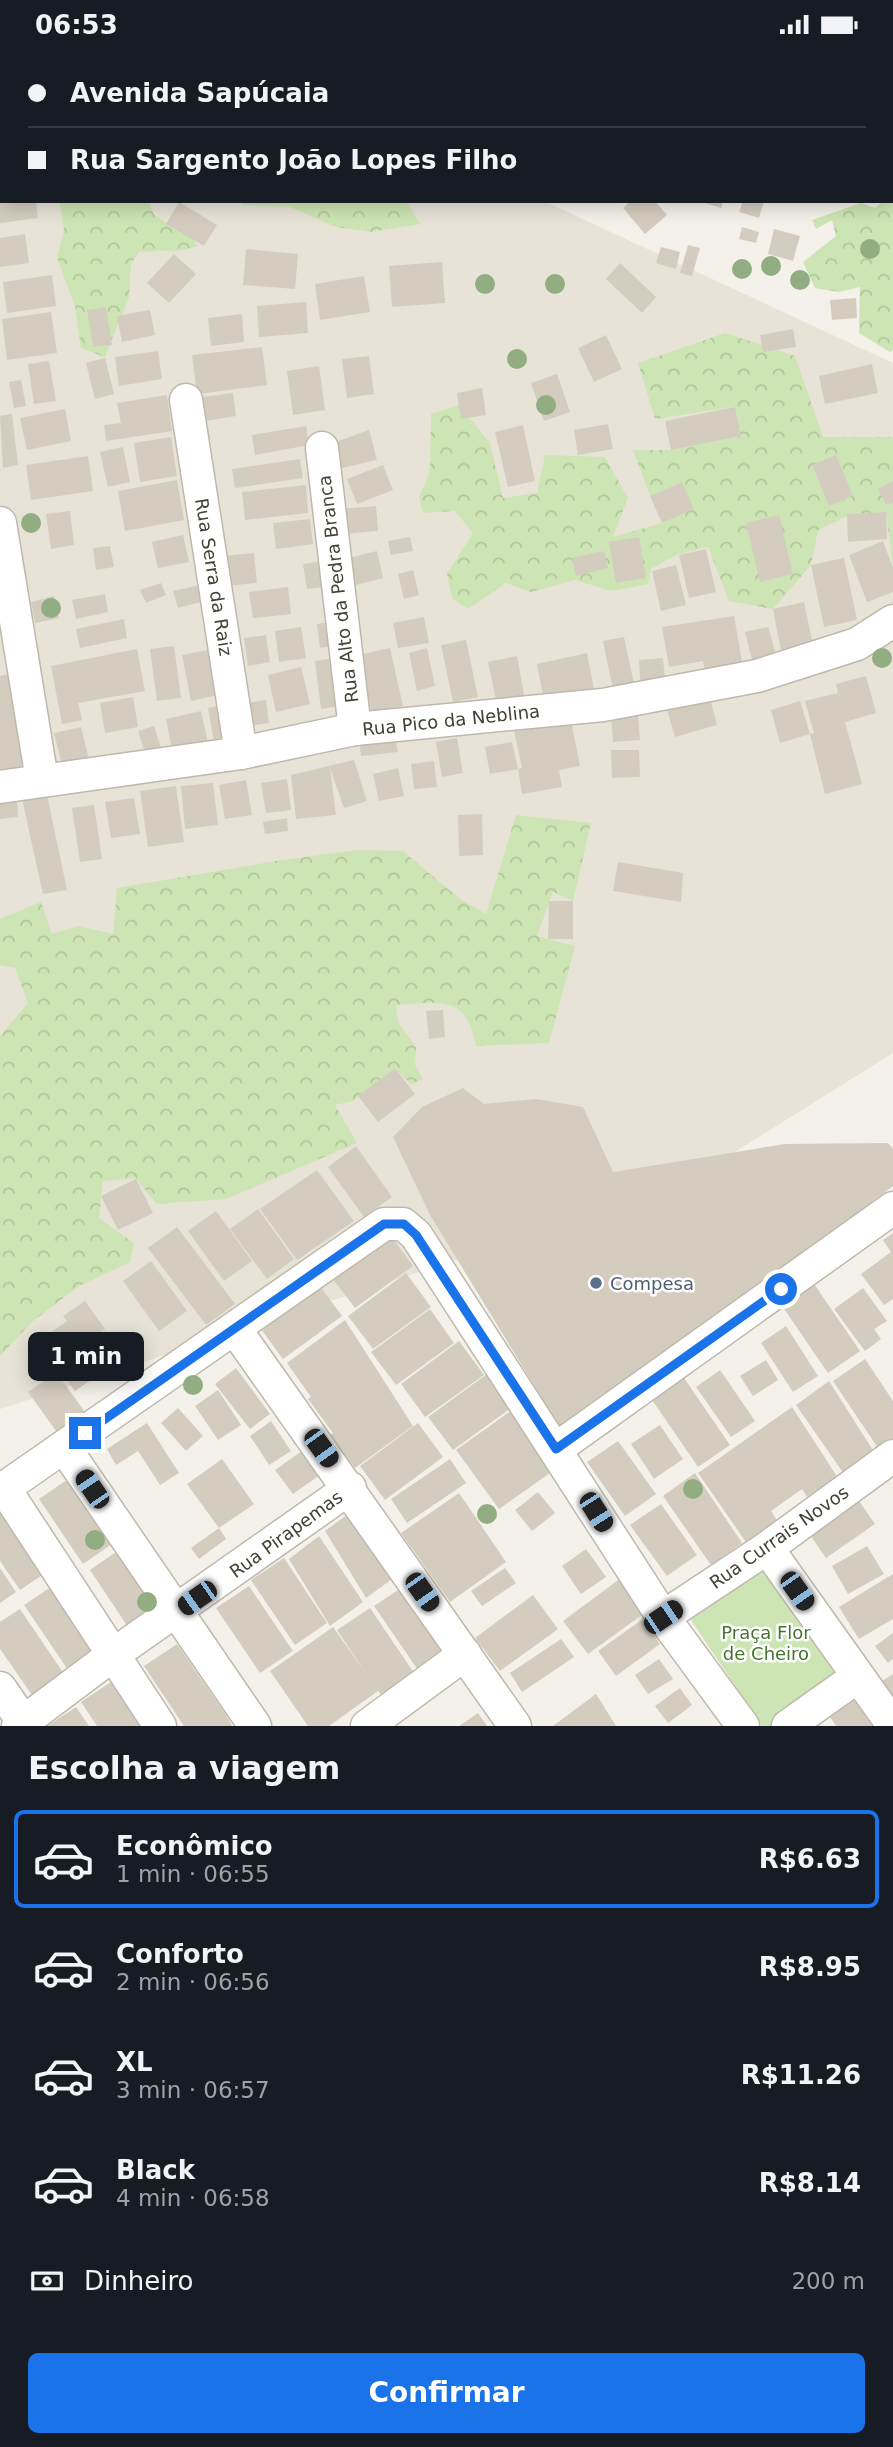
<!DOCTYPE html>
<html lang="pt">
<head>
<meta charset="utf-8">
<style>
	:root { --surface:#171b24; --page:#242831; --text:#f1f3f6; --muted:#9ea1a6; --line:#363941; --accent:#1a73e8 }
	body { margin:0; font-family:"DejaVu Sans",sans-serif; background:var(--page); color:var(--text); height:100vh; display:flex; flex-direction:column; font-size:26px; white-space:nowrap }
	* { box-sizing:border-box; margin:0 }
	p { font-size:23px; color:var(--muted) }
	.icon { flex:none; width:38px; height:38px; fill:none; stroke:currentColor; stroke-width:2; stroke-linecap:round; stroke-linejoin:round }
	.map { position:relative; height:1677px; overflow:hidden }
	.details { display:flex; flex-direction:column; background:var(--surface); flex:1 }
	.details>* { flex:none }
	.top-card { position:absolute; left:0px; top:0px; width:894px; height:154px; box-shadow:0 4px 18px #0003; display:grid; align-content:center; height:154px; padding:0 28px; background:var(--surface) }
	.end { position:absolute; width:32px; height:32px; margin:-16px; border:9px solid #1a73e8; background:#fff; box-shadow:0 0 0 4px #fff }
	.from { border-radius:50% }
	.bubble { position:absolute; height:49px; border-radius:10px; background:var(--surface); box-shadow:0 4px 18px #0003; font-size:23px; font-weight:600; line-height:49px; text-align:center }
	.car { position:absolute; width:21px; height:42px; margin:-21px -10px; border-radius:9px; box-shadow:0 0 5px 2px #0007; background:linear-gradient(#222 24%,#8ab4d8 0 40%,#222 0 76%,#8ab4d8 0 86%,#222 0) }
	.top-card b { display:flex; align-items:center; gap:24px; height:66px; font-size:26px }
	.top-card b+b { border-top:2px solid var(--line) }
	.top-card i { width:18px; height:18px; background:var(--text) }
	ul { padding:0; list-style:none }
	li { display:flex; align-items:center; gap:21px; height:98px; margin:0 14px 10px; padding:0 14px; border:4px solid transparent; border-radius:10px }
	li div { flex:1 }
	li b { display:block; font-size:26px }
	li em { font-style:normal; font-weight:600 }
	li.on { border-color:var(--accent) }
	li>.icon { width:63px; height:63px; stroke-width:1.5 }
	h2 { padding:0 28px; font-size:32px; line-height:84px }
	.pay { display:flex; align-items:center; gap:18px; height:77px; padding:0 28px; font-size:26px }
	.pay p { margin-inline-start:auto }
	.button { display:flex; gap:14px; margin-top:auto; padding:14px 28px }
	.button a { flex:1; height:80px; border-radius:10px; background:var(--accent); color:#fff; font-size:28px; font-weight:600; line-height:80px; text-align:center }
	.status { display:flex; justify-content:space-between; align-items:center; height:49px; padding:0 35px; background:var(--surface); direction:ltr }
	.status svg { height:19px; fill:currentColor }
	.map>svg:first-child { display:block }
	.residential { fill:#e7e3d7 }
	.green { fill:#cde5b4 }
	.forest { fill:url(#forest-crowns) }
	.building { fill:#d4cdbf }
	.lines { fill:none; stroke-linecap:round; stroke-linejoin:round }
	.minor-casing { stroke:#beb9ac; stroke-width:35 }
	.minor { stroke:#fff; stroke-width:32 }
	.tree { fill:#93ad82 }
	.route { stroke:#1a73e8; stroke-width:9 }
	.service-dot { fill:#5c6f8a; stroke:#fff; stroke-width:2.5 }
	.labels { text-anchor:middle; dominant-baseline:central; stroke-width:5; stroke-linejoin:round; paint-order:stroke }
	.street-label { font-size:18px; fill:#464137; stroke:#fff }
	.service-label { font-size:18px; fill:#4e5e75; stroke:#fff; text-anchor:start }
	.park-label { font-size:18px; fill:#45752e; stroke:#fff }
</style>
</head>
<body>
<div class="status"><b>06:53</b><svg viewBox="0 0 49 12"><path d="M0 12V9h3v3zM5 12V6h3v6zM10 12V3h3v9zM15 12V0h3v12zM26 1h20v11H26zM47 4h2v5h-2z"/></svg></div>
<div class="map">
<svg width="893" height="1677" viewBox="0 0 893 1677">
	<defs>
		<pattern id="forest-crowns" width="20" height="18" patternUnits="userSpaceOnUse" patternTransform="scale(1.75)"><rect width="20" height="18" fill="#cde5b4"/><path d="M2 6a3 3 0 1 1 6 0M12 15a3 3 0 1 1 6 0" fill="none" stroke="#b1c69b"/></pattern>
	</defs>
	<rect width="100%" height="100%" fill="#f3f1e9"/>
	<polygon class="residential" points="0,0 211,2 2,2 2,152 544,152 893,314 893,1004 679,1138 0,1360"/>
	<polygon class="green" points="763,1513 845,1619 773,1677 762,1677 691,1571 691,1562"/>
	<g class="forest">
		<polygon points="893,143 893,301 890,303 859,284 860,238 839,243 815,239 803,213 836,187 832,171 816,180 812,171 861,154 875,159 883,152 892,152"/>
		<polygon points="59,152 149,152 154,166 194,191 198,197 183,201 139,203 131,215 129,248 105,308 81,299 75,258 57,209 64,181"/>
		<polygon points="240,152 406,152 420,175 370,183 336,178 290,158 243,156"/>
		<polygon points="725,284 795,307 823,388 893,388 893,516 886,463 852,465 818,481 811,516 773,560 729,552 708,498 678,505 651,520 648,535 612,542 575,531 531,543 506,534 468,560 452,549 447,525 473,484 455,462 423,464 419,448 430,423 431,365 459,356 490,394 503,449 537,444 545,406 605,408 628,449 613,488 662,474 693,460 682,433 650,447 633,401 671,401 741,387 734,358 655,370 638,314"/>
		<path d="M516 766 591 774 573 852 553 843 537 887 575 897 549 994 476 997C467 945 439 953 396 956L398 973 416 998 415 1016 423 1030 411 1035 395 1019 353 1052 335 1056 357 1094 226 1150 157 1155 135 1129 103 1132 99 1169 134 1194 130 1213 79 1237 32 1273 0 1307V987L28 954 15 919 0 916V870L41 853 52 885 78 877 113 885 117 839 276 812 358 801 403 802 460 850 486 865Z"/>
	</g>
	<g class="building">
		<polygon points="0,152 36,152 38,169 0,174"/>
		<polygon points="631,152 655,152 667,166 645,185 623,159"/>
		<polygon points="698,152 723,152 721,159"/>
		<polygon points="743,152 764,152 759,169 739,163"/>
		<polygon points="179,153 217,176 204,197 166,175"/>
		<polygon points="742,178 759,183 756,194 739,190"/>
		<polygon points="774,180 800,187 793,212 768,205"/>
		<polygon points="25,185 29,214 0,218 0,189"/>
		<polygon points="688,196 700,199 692,227 680,224"/>
		<polygon points="661,198 680,203 676,220 656,214"/>
		<polygon points="246,200 298,205 295,240 243,236"/>
		<polygon points="174,205 196,225 169,254 147,234"/>
		<polygon points="442,213 445,254 392,258 389,217"/>
		<polygon points="620,214 656,248 642,264 606,230"/>
		<polygon points="52,226 56,257 7,264 3,233"/>
		<polygon points="364,227 370,263 320,271 315,235"/>
		<polygon points="856,249 857,269 832,271 830,251"/>
		<polygon points="306,253 308,284 259,288 257,257"/>
		<polygon points="106,258 112,296 93,298 87,261"/>
		<polygon points="150,261 155,286 122,293 117,267"/>
		<polygon points="51,263 57,304 7,311 2,270"/>
		<polygon points="242,265 244,293 211,297 208,269"/>
		<polygon points="793,280 796,298 763,303 760,286"/>
		<polygon points="606,286 622,320 594,333 578,299"/>
		<polygon points="262,298 267,336 197,345 192,306"/>
		<polygon points="158,302 162,330 119,337 115,308"/>
		<polygon points="369,307 374,345 347,349 342,310"/>
		<polygon points="105,309 114,345 95,350 86,314"/>
		<polygon points="49,312 56,352 34,355 28,315"/>
		<polygon points="872,315 878,344 825,355 819,327"/>
		<polygon points="319,317 325,361 293,366 287,322"/>
		<polygon points="557,325 570,363 544,372 531,334"/>
		<polygon points="21,331 26,357 14,359 9,333"/>
		<polygon points="482,339 486,366 461,370 457,344"/>
		<polygon points="233,344 236,367 199,373 196,349"/>
		<polygon points="167,346 172,382 106,392 104,376 121,374 117,354"/>
		<polygon points="735,358 741,387 671,401 665,372"/>
		<polygon points="65,360 71,392 27,401 20,369"/>
		<polygon points="12,365 18,416 3,419 0,367"/>
		<polygon points="608,375 613,400 578,406 574,381"/>
		<polygon points="523,376 535,432 508,438 495,383"/>
		<polygon points="306,377 309,396 255,406 252,386"/>
		<polygon points="369,381 377,411 337,420 333,394"/>
		<polygon points="171,388 177,427 140,433 134,394"/>
		<polygon points="123,398 130,433 108,438 100,403"/>
		<polygon points="836,406 853,447 829,457 812,416"/>
		<polygon points="88,407 93,442 31,451 26,416"/>
		<polygon points="300,410 303,429 235,439 232,420"/>
		<polygon points="383,416 393,441 357,455 347,430"/>
		<polygon points="177,431 184,471 125,482 118,442"/>
		<polygon points="893,432 893,453 886,456 878,440"/>
		<polygon points="682,433 694,460 662,474 650,447"/>
		<polygon points="306,436 308,464 245,471 242,443"/>
		<polygon points="376,457 378,482 342,485 340,460"/>
		<polygon points="70,462 74,496 51,500 46,465"/>
		<polygon points="886,463 887,490 848,493 847,465"/>
		<polygon points="779,466 793,525 760,533 746,474"/>
		<polygon points="310,470 313,495 276,500 273,474"/>
		<polygon points="183,486 189,513 158,519 152,493"/>
		<polygon points="410,488 413,502 391,506 388,492"/>
		<polygon points="639,488 646,529 616,534 609,493"/>
		<polygon points="883,492 893,519 893,543 867,553 849,506"/>
		<polygon points="110,497 114,518 96,521 93,499"/>
		<polygon points="706,500 716,543 689,549 679,506"/>
		<polygon points="377,502 383,529 352,537 345,510"/>
		<polygon points="604,502 608,519 576,527 572,509"/>
		<polygon points="254,504 257,534 226,537 223,507"/>
		<polygon points="844,509 857,571 824,578 811,516"/>
		<polygon points="331,511 334,537 307,540 303,515"/>
		<polygon points="676,516 686,556 661,562 652,522"/>
		<polygon points="413,521 419,546 404,550 398,525"/>
		<polygon points="161,534 166,546 146,554 140,541"/>
		<polygon points="205,535 209,551 178,559 173,542"/>
		<polygon points="288,538 291,565 253,569 249,543"/>
		<polygon points="105,545 108,563 76,570 72,551"/>
		<polygon points="54,547 59,569 35,574 31,553"/>
		<polygon points="804,553 814,601 782,607 773,560"/>
		<polygon points="734,567 744,624 706,631 703,612 669,618 662,578"/>
		<polygon points="424,568 429,594 398,599 393,574"/>
		<polygon points="124,570 127,589 80,599 76,580"/>
		<polygon points="338,572 341,596 320,599 317,575"/>
		<polygon points="301,578 306,609 279,613 275,582"/>
		<polygon points="768,578 776,605 752,611 745,583"/>
		<polygon points="266,586 270,613 248,617 244,589"/>
		<polygon points="624,588 635,640 614,645 603,592"/>
		<polygon points="466,591 478,648 453,653 441,596"/>
		<polygon points="174,597 181,649 157,652 150,600"/>
		<polygon points="390,599 403,657 372,664 359,606"/>
		<polygon points="427,599 435,637 417,642 409,604"/>
		<polygon points="137,600 145,642 78,654 82,671 62,675 51,617"/>
		<polygon points="212,600 222,645 191,652 182,606"/>
		<polygon points="587,604 595,646 545,657 537,615"/>
		<polygon points="517,607 525,651 497,656 488,613"/>
		<polygon points="341,608 347,656 321,660 315,612"/>
		<polygon points="663,609 666,642 641,643 639,611"/>
		<polygon points="301,618 310,655 276,663 268,626"/>
		<polygon points="10,625 27,722 0,727 0,627"/>
		<polygon points="866,627 876,664 845,673 862,735 825,745 810,685 780,694 771,661 800,652 810,685 814,684 805,652 838,644 836,635"/>
		<polygon points="708,642 717,676 675,688 665,654"/>
		<polygon points="133,648 138,678 105,684 100,654"/>
		<polygon points="266,651 269,674 248,677 245,654"/>
		<polygon points="222,656 230,695 215,699 208,659"/>
		<polygon points="201,662 210,703 174,711 166,670"/>
		<polygon points="570,666 580,717 559,721 562,738 522,745 518,720 490,725 485,698 512,693 518,720 522,719 513,677"/>
		<polygon points="638,666 640,691 613,693 611,667"/>
		<polygon points="154,677 164,708 148,713 138,682"/>
		<polygon points="81,678 90,714 63,720 54,684"/>
		<polygon points="395,687 398,703 361,707 359,691"/>
		<polygon points="457,689 463,724 442,728 436,693"/>
		<polygon points="611,701 639,701 640,728 612,729"/>
		<polygon points="354,711 367,752 344,759 330,719 336,766 296,770 291,726"/>
		<polygon points="434,712 437,738 414,740 411,715"/>
		<polygon points="398,719 404,747 379,752 373,725"/>
		<polygon points="287,730 291,761 266,764 261,734"/>
		<polygon points="246,731 252,766 225,770 219,736"/>
		<polygon points="213,734 218,776 185,780 181,737"/>
		<polygon points="176,737 184,793 148,798 140,742"/>
		<polygon points="47,746 67,841 43,845 22,750"/>
		<polygon points="134,749 140,785 111,789 105,753"/>
		<polygon points="17,751 18,768 0,770 0,752"/>
		<polygon points="94,756 102,810 80,813 72,759"/>
		<polygon points="482,765 483,806 459,807 458,766"/>
		<polygon points="287,769 288,782 265,785 263,773"/>
		<polygon points="618,813 683,824 681,853 613,842"/>
		<polygon points="549,852 573,852 573,890 548,890"/>
		<polygon points="443,961 445,988 429,990 426,962"/>
		<polygon points="395,1019 415,1045 378,1073 358,1047"/>
		<polygon points="463,1039 484,1055 536,1050 583,1058 613,1123 785,1095 888,1094 893,1100 893,1137 562,1382 430,1166 393,1088 422,1058"/>
		<polygon points="356,1097 392,1148 364,1168 328,1118"/>
		<polygon points="317,1121 354,1172 297,1211 260,1160"/>
		<polygon points="136,1130 153,1164 118,1181 101,1147"/>
		<polygon points="258,1160 294,1210 267,1230 230,1180"/>
		<polygon points="216,1162 252,1212 224,1232 188,1182"/>
		<polygon points="177,1178 235,1255 206,1276 148,1199"/>
		<polygon points="388,1183 413,1217 355,1259 330,1226"/>
		<polygon points="893,1184 893,1250 884,1256 861,1225 891,1203 883,1191"/>
		<polygon points="151,1212 187,1262 159,1282 123,1232"/>
		<polygon points="406,1224 431,1258 373,1300 348,1267"/>
		<polygon points="812,1232 860,1302 828,1324 780,1254"/>
		<polygon points="317,1233 342,1267 283,1310 258,1276"/>
		<polygon points="863,1239 887,1272 874,1280 881,1290 865,1302 834,1260"/>
		<polygon points="85,1252 105,1280 84,1295 103,1323 75,1342 39,1292 67,1272 63,1267"/>
		<polygon points="430,1260 454,1294 396,1336 371,1303"/>
		<polygon points="345,1271 413,1377 355,1419 330,1386 333,1384 308,1350 311,1348 287,1314"/>
		<polygon points="786,1277 818,1327 793,1343 761,1294"/>
		<polygon points="459,1292 484,1326 425,1368 401,1335"/>
		<polygon points="865,1310 893,1352 893,1393 880,1402 833,1332"/>
		<polygon points="766,1311 778,1331 753,1347 740,1327"/>
		<polygon points="236,1319 270,1365 250,1380 215,1335"/>
		<polygon points="720,1321 755,1372 731,1388 696,1338"/>
		<polygon points="56,1323 92,1373 64,1393 28,1343"/>
		<polygon points="487,1325 511,1359 453,1401 428,1368"/>
		<polygon points="682,1326 730,1396 698,1418 650,1348"/>
		<polygon points="829,1332 874,1403 844,1425 796,1356"/>
		<polygon points="218,1341 241,1376 218,1391 195,1357"/>
		<polygon points="792,1358 838,1429 807,1448 802,1440 771,1462 777,1471 746,1493 698,1424"/>
		<polygon points="178,1359 203,1387 186,1402 161,1374"/>
		<polygon points="515,1359 557,1419 499,1460 456,1401"/>
		<polygon points="271,1372 291,1402 269,1416 250,1387"/>
		<polygon points="147,1374 179,1424 160,1436 138,1402 116,1416 107,1400"/>
		<polygon points="418,1374 443,1408 385,1451 360,1417"/>
		<polygon points="660,1376 683,1410 654,1430 631,1395"/>
		<polygon points="618,1392 656,1445 625,1467 587,1413"/>
		<polygon points="306,1399 324,1423 293,1445 275,1421"/>
		<polygon points="222,1410 254,1455 219,1479 187,1435"/>
		<polygon points="450,1410 466,1434 407,1474 391,1450"/>
		<polygon points="695,1424 742,1494 711,1516 663,1447"/>
		<polygon points="71,1428 115,1493 83,1515 39,1450"/>
		<polygon points="538,1443 555,1464 532,1482 515,1461"/>
		<polygon points="459,1444 506,1513 450,1553 401,1484"/>
		<polygon points="857,1449 875,1475 826,1509 808,1483"/>
		<polygon points="661,1455 697,1506 667,1527 630,1476"/>
		<polygon points="355,1460 399,1525 366,1549 325,1482"/>
		<polygon points="0,1461 50,1521 20,1541 0,1512"/>
		<polygon points="219,1479 226,1490 199,1510 191,1499"/>
		<polygon points="319,1487 363,1553 330,1577 289,1510"/>
		<polygon points="867,1497 884,1525 848,1545 832,1517"/>
		<polygon points="122,1499 167,1565 134,1587 90,1521"/>
		<polygon points="586,1500 606,1528 581,1545 562,1517"/>
		<polygon points="284,1509 327,1574 295,1596 251,1531"/>
		<polygon points="0,1519 16,1543 0,1554"/>
		<polygon points="505,1519 516,1534 482,1557 471,1542"/>
		<polygon points="893,1525 893,1570 859,1590 839,1558"/>
		<polygon points="621,1529 646,1563 588,1605 563,1572"/>
		<polygon points="57,1534 100,1599 68,1621 24,1556"/>
		<polygon points="407,1535 451,1600 418,1621 374,1557"/>
		<polygon points="249,1537 293,1602 260,1624 216,1559"/>
		<polygon points="533,1546 558,1580 500,1622 475,1589"/>
		<polygon points="370,1559 414,1624 381,1646 378,1642 329,1677 308,1677 270,1622 333,1578 365,1623 337,1581"/>
		<polygon points="20,1560 64,1625 32,1646 0,1600 0,1573"/>
		<polygon points="643,1570 660,1595 616,1627 598,1602"/>
		<polygon points="893,1584 893,1610 888,1614 875,1597"/>
		<polygon points="561,1590 574,1608 522,1643 510,1624"/>
		<polygon points="177,1595 226,1666 232,1677 184,1677 144,1617"/>
		<polygon points="659,1610 673,1630 648,1645 635,1626"/>
		<polygon points="893,1625 893,1650 882,1632"/>
		<polygon points="114,1631 145,1677 97,1677 81,1653"/>
		<polygon points="680,1639 692,1656 668,1674 655,1657"/>
		<polygon points="864,1640 887,1677 836,1677 827,1663"/>
		<polygon points="596,1645 616,1677 553,1677"/>
		<polygon points="76,1658 89,1677 47,1677"/>
		<polygon points="478,1664 487,1677 459,1677"/>
	</g>
	<g class="lines">
		<defs>
			<g id="minor">
				<polyline points="186,351 241,704"/>
				<polyline points="322,399 355,680"/>
				<polyline points="0,474 42,731"/>
				<polyline points="0,738 241,704 355,680 603,656 757,627 857,595 893,572"/>
				<polyline points="235,1280 515,1677"/>
				<polyline points="64,1398 255,1677"/>
				<polyline points="556,1400 893,1159"/>
				<polyline points="4,1439 160,1677"/>
				<polyline points="0,1442 384,1175 403,1175 416,1186 663,1568 743,1677"/>
				<polyline points="767,1499 893,1676"/>
				<polyline points="663,1568 767,1499 893,1407"/>
				<polyline points="0,1639 26,1677"/>
				<polyline points="18,1677 114,1605 350,1439"/>
				<polyline points="367,1677 465,1605"/>
				<polyline points="788,1677 857,1628"/>
			</g>
		</defs>
		<use href="#minor" class="minor-casing"/>
		<use href="#minor" class="minor"/>
	</g>
	<g class="tree">
		<circle cx="870" cy="200" r="10"/>
		<circle cx="771" cy="217" r="10"/>
		<circle cx="742" cy="220" r="10"/>
		<circle cx="800" cy="231" r="10"/>
		<circle cx="485" cy="235" r="10"/>
		<circle cx="555" cy="235" r="10"/>
		<circle cx="517" cy="310" r="10"/>
		<circle cx="546" cy="356" r="10"/>
		<circle cx="31" cy="474" r="10"/>
		<circle cx="51" cy="559" r="10"/>
		<circle cx="882" cy="609" r="10"/>
		<circle cx="193" cy="1336" r="10"/>
		<circle cx="693" cy="1440" r="10"/>
		<circle cx="487" cy="1465" r="10"/>
		<circle cx="95" cy="1491" r="10"/>
		<circle cx="147" cy="1553" r="10"/>
	</g>
	<g class="lines">
		<polyline class="route" points="85,1384 384,1175 404,1175 416,1186 556,1400 781,1240"/>
	</g>
	<circle class="service-dot" cx="596" cy="1234" r="7"/>
	<g class="labels">
		<g class="street-label">
			<text transform="translate(214 528) rotate(81)">Rua Serra da Raiz</text>
			<text transform="translate(338 540) rotate(-97)">Rua Alto da Pedra Branca</text>
			<text transform="translate(451 671) rotate(-6)">Rua Pico da Neblina</text>
			<text transform="translate(286 1485) rotate(-36)">Rua Pirapemas</text>
			<text transform="translate(779 1488) rotate(-35)">Rua Currais Novos</text>
		</g>
		<g class="service-label">
			<text x="610" y="1234">Compesa</text>
		</g>
		<g class="park-label">
			<text x="766" y="1583">Praça Flor<tspan x="766" dy="21">de Cheiro</tspan></text>
		</g>
	</g>
</svg>
<i class="end from" style="left:781px;top:1240px"></i>
<i class="end" style="left:85px;top:1384px"></i>
<div class="bubble" style="left:28px;top:1283px;width:116px">1 min</div>
<i class="car" style="left:321px;top:1399px;rotate:144deg"></i>
<i class="car" style="left:92px;top:1440px;rotate:326deg"></i>
<i class="car" style="left:596px;top:1463px;rotate:148deg"></i>
<i class="car" style="left:797px;top:1542px;rotate:145deg"></i>
<i class="car" style="left:422px;top:1543px;rotate:145deg"></i>
<i class="car" style="left:197px;top:1549px;rotate:235deg"></i>
<i class="car" style="left:663px;top:1568px;rotate:56deg"></i>
<div class="top-card">
<b><i class="from"></i>Avenida Sapúcaia</b>
<b><i></i>Rua Sargento João Lopes Filho</b>
</div>
</div>
<section class="details">
<h2>Escolha a viagem</h2>
<ul>
<li class="on"><svg class="icon" aria-label="car" viewBox="0 0 24 24"><path d="M5 17H2v-5l4-1 3-4h7l3 4 3 1v5h-3M9 17h6M6 11h13"/><circle cx="7" cy="17" r="2"/><circle cx="17" cy="17" r="2"/></svg><div><b>Econômico</b><p>1 min · 06:55</p></div><em>R$6.63</em></li>
<li><svg class="icon" aria-label="car" viewBox="0 0 24 24"><path d="M5 17H2v-5l4-1 3-4h7l3 4 3 1v5h-3M9 17h6M6 11h13"/><circle cx="7" cy="17" r="2"/><circle cx="17" cy="17" r="2"/></svg><div><b>Conforto</b><p>2 min · 06:56</p></div><em>R$8.95</em></li>
<li><svg class="icon" aria-label="car" viewBox="0 0 24 24"><path d="M5 17H2v-5l4-1 3-4h7l3 4 3 1v5h-3M9 17h6M6 11h13"/><circle cx="7" cy="17" r="2"/><circle cx="17" cy="17" r="2"/></svg><div><b>XL</b><p>3 min · 06:57</p></div><em>R$11.26</em></li>
<li><svg class="icon" aria-label="car" viewBox="0 0 24 24"><path d="M5 17H2v-5l4-1 3-4h7l3 4 3 1v5h-3M9 17h6M6 11h13"/><circle cx="7" cy="17" r="2"/><circle cx="17" cy="17" r="2"/></svg><div><b>Black</b><p>4 min · 06:58</p></div><em>R$8.14</em></li>
</ul>
<div class="pay"><svg class="icon" aria-label="cash" viewBox="0 0 24 24"><path d="M3 7h18v10H3z"/><circle cx="12" cy="12" r="2"/></svg>Dinheiro<p>200 m</p></div>
<div class="button"><a>Confirmar</a></div>
</section>
</body>
</html>
